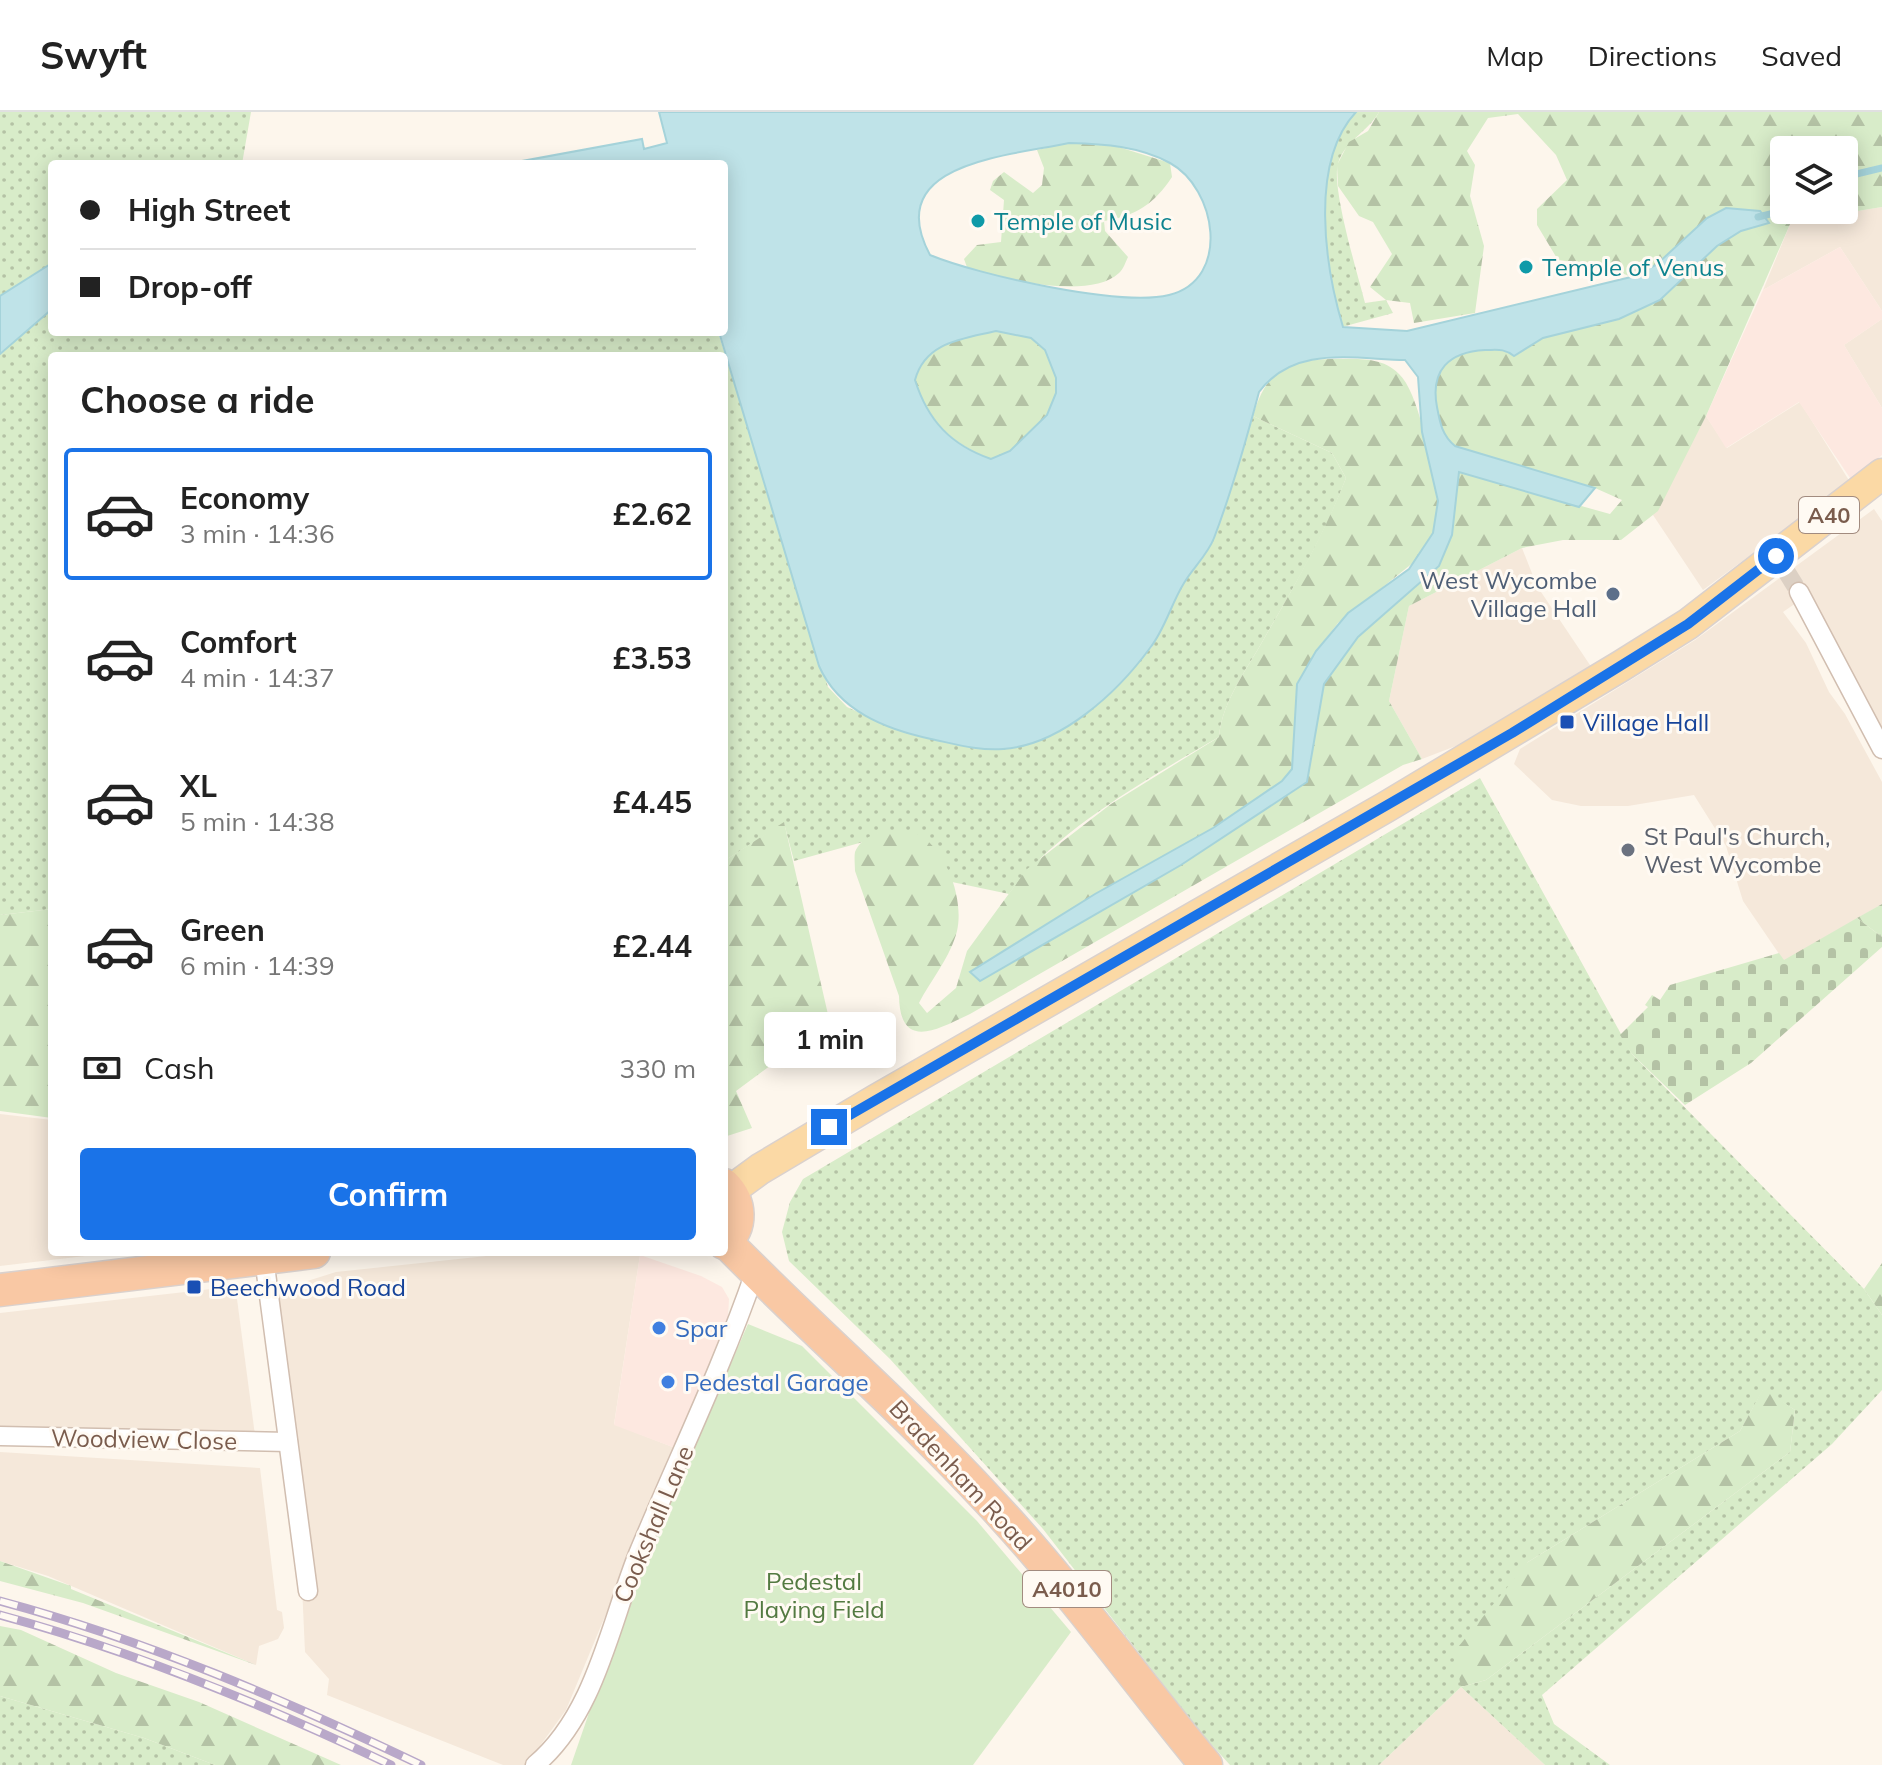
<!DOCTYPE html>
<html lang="en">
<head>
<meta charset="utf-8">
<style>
	:root { --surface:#fff; --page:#f6f6f6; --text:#222; --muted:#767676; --line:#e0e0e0; --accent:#1a73e8 }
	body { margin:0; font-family:Mulish,sans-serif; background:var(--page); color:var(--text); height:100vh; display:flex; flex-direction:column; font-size:30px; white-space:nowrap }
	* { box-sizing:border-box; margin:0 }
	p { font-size:26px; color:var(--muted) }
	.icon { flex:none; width:44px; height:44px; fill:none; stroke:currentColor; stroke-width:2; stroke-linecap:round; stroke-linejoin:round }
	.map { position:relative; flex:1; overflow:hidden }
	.sheet { position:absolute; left:48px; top:240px; width:680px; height:904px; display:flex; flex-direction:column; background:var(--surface); border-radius:8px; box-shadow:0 4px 20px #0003 }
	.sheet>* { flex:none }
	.hud { position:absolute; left:48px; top:48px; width:680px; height:176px; border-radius:8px; box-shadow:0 4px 20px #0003; display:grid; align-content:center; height:176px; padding:0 32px; background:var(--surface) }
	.controls { position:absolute; left:1770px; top:24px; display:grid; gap:16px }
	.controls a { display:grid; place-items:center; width:88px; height:88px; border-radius:8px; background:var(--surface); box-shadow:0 4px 20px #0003; font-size:40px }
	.end { position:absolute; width:36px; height:36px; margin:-18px; border:10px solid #1a73e8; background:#fff; box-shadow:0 0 0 4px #fff }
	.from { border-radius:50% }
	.bubble { position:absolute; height:56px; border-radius:8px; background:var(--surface); box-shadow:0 4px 20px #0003; font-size:26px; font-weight:700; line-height:56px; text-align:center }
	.hud b { display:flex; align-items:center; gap:28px; height:76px; font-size:30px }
	.hud b+b { border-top:2px solid var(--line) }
	.hud i { width:20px; height:20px; background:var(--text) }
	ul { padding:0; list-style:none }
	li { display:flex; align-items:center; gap:24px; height:132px; margin:0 16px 12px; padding:0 16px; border:4px solid transparent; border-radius:8px }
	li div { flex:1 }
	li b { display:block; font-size:30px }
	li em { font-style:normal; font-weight:700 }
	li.active { border-color:var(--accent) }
	li>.icon { width:72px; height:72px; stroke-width:1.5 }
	h2 { padding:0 32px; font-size:36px; line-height:96px }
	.pay { display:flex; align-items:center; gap:20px; height:88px; padding:0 32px; font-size:30px }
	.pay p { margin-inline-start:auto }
	.primary-button { display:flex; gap:16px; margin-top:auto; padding:16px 32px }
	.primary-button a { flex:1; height:92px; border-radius:8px; background:var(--accent); color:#fff; font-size:32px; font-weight:700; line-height:92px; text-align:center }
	header { display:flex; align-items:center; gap:48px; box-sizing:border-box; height:112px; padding:0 40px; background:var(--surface); border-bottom:2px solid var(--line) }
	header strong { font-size:38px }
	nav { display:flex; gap:44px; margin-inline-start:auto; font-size:28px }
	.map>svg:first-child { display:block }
	.residential { fill:#f5e8da }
	.commercial { fill:#fde8e0 }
	.grass { fill:url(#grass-dots); fill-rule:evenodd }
	.forest { fill:url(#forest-firs); fill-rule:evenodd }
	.cemetery { fill:url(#cemetery-stones) }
	.park { fill:#d8ecc9 }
	.water { fill:#bfe3e8; stroke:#a5d3da; stroke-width:2; fill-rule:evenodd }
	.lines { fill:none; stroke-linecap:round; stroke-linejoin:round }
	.stream { stroke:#a5d3da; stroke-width:7 }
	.minor-tunnel { stroke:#dcd0c4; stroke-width:18; stroke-dasharray:18 9; stroke-linecap:butt }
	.minor-casing { stroke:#d1beb0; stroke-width:21 }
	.primary-casing { stroke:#dad1cd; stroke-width:33 }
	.trunk-casing { stroke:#dad1cd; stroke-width:35 }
	.minor { stroke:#fff; stroke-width:18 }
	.primary { stroke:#fbd9a5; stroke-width:30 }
	.trunk { stroke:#f9c8a4; stroke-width:32 }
	.rail-casing { stroke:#b9a8c9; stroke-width:9 }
	.rail { stroke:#fffaf3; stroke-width:6; stroke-dasharray:18; stroke-linecap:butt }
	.route { stroke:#1a73e8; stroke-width:10 }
	.culture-dot { fill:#0f9aa8; stroke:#fffaf3; stroke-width:3 }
	.service-dot { fill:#5c6f8a; stroke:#fffaf3; stroke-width:3 }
	.transit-dot { fill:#1a4fb4; stroke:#fffaf3; stroke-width:3 }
	.worship-dot { fill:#6b7280; stroke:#fffaf3; stroke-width:3 }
	.shop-dot { fill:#3f7fe0; stroke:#fffaf3; stroke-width:3 }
	.labels { text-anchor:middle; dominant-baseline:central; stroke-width:6; stroke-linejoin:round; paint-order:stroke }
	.shield { fill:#fffaf3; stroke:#a28b7f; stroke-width:2 }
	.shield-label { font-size:22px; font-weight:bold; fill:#7a5c4d }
	.culture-label { font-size:24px; fill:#0d838f; stroke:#fffaf3; text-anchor:start }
	.service-label { font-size:24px; fill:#4e5e75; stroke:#fffaf3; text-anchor:end }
	.transit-label { font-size:24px; fill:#164399; stroke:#fffaf3; text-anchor:start }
	.worship-label { font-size:24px; fill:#5b616d; stroke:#fffaf3; text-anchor:start }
	.shop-label { font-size:24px; fill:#366cbe; stroke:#fffaf3; text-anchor:start }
	.street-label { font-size:24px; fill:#7a5c4d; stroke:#fffaf3 }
	.park-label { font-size:24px; fill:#537a41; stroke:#fffaf3 }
</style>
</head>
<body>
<header>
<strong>Swyft</strong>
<nav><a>Map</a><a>Directions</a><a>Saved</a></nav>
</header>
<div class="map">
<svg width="1882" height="1653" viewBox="0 0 1882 1653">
	<defs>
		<pattern id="grass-dots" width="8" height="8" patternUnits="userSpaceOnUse" patternTransform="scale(2)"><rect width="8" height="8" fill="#d8ecc9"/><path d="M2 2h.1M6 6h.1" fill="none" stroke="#b4c2a5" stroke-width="1.8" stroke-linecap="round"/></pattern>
		<pattern id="forest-firs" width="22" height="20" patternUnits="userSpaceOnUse" patternTransform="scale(2)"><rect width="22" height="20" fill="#d8ecc9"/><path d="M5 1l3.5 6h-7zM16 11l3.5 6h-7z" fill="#b4c2a5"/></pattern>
		<pattern id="cemetery-stones" width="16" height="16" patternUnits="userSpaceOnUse" patternTransform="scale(2)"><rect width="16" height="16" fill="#d8ecc9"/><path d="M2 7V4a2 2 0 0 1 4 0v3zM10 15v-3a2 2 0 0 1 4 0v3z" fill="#b4c2a5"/></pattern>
	</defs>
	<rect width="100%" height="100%" fill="#fdf6ec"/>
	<g class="residential">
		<polygon points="1882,95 1882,199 1840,135 1763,178 1791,110"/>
		<polygon points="1882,207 1882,296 1844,233"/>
		<polygon points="1800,290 1850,370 1703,478 1653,403 1706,304 1727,336"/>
		<polygon points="1874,397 1882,409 1882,626 1809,482 1783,500 1806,531 1829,580 1845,602 1882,670 1882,792 1784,849 1743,789 1726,734 1694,683 1628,694 1581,694 1552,688 1514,652 1520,637 1695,528"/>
		<polygon points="1522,436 1537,474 1594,559 1474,627 1422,647 1389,589 1409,494"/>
		<polygon points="0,1002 52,1008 52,1140 119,1140 0,1154"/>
		<polygon points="523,1140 640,1143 614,1312 675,1336 566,1598 526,1653 503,1653 327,1583 329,1567 305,1540 302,1474 269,1181 336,1160"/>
		<polygon points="220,1176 237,1187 256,1331 213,1337 158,1336 0,1325 0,1201"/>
		<polygon points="0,1340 260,1356 277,1498 282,1500 284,1516 278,1527 259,1534 256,1553 48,1464 0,1449"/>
		<polygon points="1461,1575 1545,1653 1379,1653"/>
	</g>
	<g class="commercial">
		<polygon points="1840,135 1882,199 1882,207 1844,233 1882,296 1882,343 1852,369 1799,290 1726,336 1706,304 1763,178"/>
		<polygon points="640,1143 701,1164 722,1175 729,1187 728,1205 719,1232 675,1336 614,1313"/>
	</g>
	<g class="grass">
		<polygon points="0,0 251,0 242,52 52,52 52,151 0,184"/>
		<path d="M1356 0H1379C1367 21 1344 29 1338 52 1331 75 1358 163 1365 191L1386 188 1393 201 1342 215C1327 152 1307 52 1356 0Z"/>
		<path d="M52 197V220H718L828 575 847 595 898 618 923 625 976 637H1004L1044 627 1118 571 1152 535 1183 472 1214 427 1253 304 1332 341 1346 366C1325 422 1295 473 1265 525 1248 556 1222 589 1219 625 1152 664 1054 719 1009 782L952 770 941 748 879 721 863 730 794 749 784 711 724 749V244H52V797L0 803V242Z"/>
		<path d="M1480 666 1632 942 1864 1177 1882 1203V1278L1832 1332 1542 1583 1554 1612 1610 1653H1545L1461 1575 1379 1653H1230L1201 1621 1043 1417 890 1247 789 1149 782 1120 790 1090 803 1067ZM1763 1278 1795 1298 1790 1340 1486 1568 1461 1575 1528 1450 1740 1319Z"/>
		<polygon points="0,1584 144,1626 215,1653 0,1653"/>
	</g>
	<g class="forest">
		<path d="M1379 0H1882V95L1791 110 1706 304 1658 399 1621 428H1563L1522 436 1409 494 1389 589 1422 647 1403 653 970 902C938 917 900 940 899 884L855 759C855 754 854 745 855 740 864 717 903 713 921 724 948 741 964 789 957 819 951 844 931 868 919 891L927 901 956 876 967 839 1027 757 1111 692 1219 625C1222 589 1248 556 1265 525 1295 473 1324 422 1346 366L1332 341 1253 304C1268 250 1297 246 1347 247 1366 247 1384 247 1399 262 1419 281 1429 346 1436 373L1438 389 1433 421 1419 446 1338 511 1316 539 1297 572 1292 657 1282 669 1213 716 1095 782 971 860 980 868 1181 753 1307 670 1324 572 1358 525 1452 423 1459 360 1610 402 1622 388 1595 376 1455 334C1435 317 1424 267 1448 248 1459 239 1472 239 1485 238 1497 238 1504 236 1515 244L1543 226 1619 207 1660 188 1717 134 1741 119 1769 111 1760 99 1726 97 1707 106 1656 153 1631 165 1606 154 1558 148 1537 113V97L1567 68 1556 43 1518 2 1488 6 1467 39 1475 53 1470 84 1484 134 1475 201 1414 211 1410 191 1386 188 1370 175 1392 142 1373 110 1359 104 1338 74 1337 53 1349 30 1368 19ZM1784 38H1844V98H1784Z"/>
		<path d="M1069 31 1109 32 1170 51 1172 65C1154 92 1136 104 1104 109L1105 119 1128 145C1126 149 1123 158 1119 161 1089 189 1003 166 968 158L964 147 977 133 1001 130 1004 88 990 78 993 69 1004 60 1033 81 1042 73 1044 56 1037 38Z"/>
		<path d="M996 219 1031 226 1045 238 1056 266V281L1047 303 1010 339 991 347C951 331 929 310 915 268 925 230 962 227 996 219Z"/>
		<polygon points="784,710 832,920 812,923 736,979 752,1016 724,1025 724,749"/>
		<polygon points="1882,792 1882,825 1857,806"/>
		<polygon points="52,797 52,1006 0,999 0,803"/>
		<polygon points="1882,1151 1882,1203 1864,1177"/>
		<polygon points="1763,1277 1795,1298 1790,1340 1486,1568 1461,1575 1454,1540 1528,1450 1740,1319"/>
		<polygon points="0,1449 71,1474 71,1477 256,1553 83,1491 0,1469"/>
		<polygon points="0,1514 21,1518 116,1561 199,1590 341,1653 215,1653 144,1626 0,1584"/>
	</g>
	<polygon class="cemetery" points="1857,806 1882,825 1882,835 1751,951 1685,993 1632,942 1620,923 1648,895 1645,893 1652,883 1660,888 1670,873 1779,841 1784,848"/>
	<polygon class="park" points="748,1212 802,1234 977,1409 1071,1520 973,1653 571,1653 628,1488"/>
	<g class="water">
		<path d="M659 0H1356C1309 50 1325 155 1343 215L1407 219 1631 165 1656 153 1707 106 1726 96 1760 99 1769 111 1741 119 1717 134 1660 188 1619 207 1543 226 1514 244C1504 236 1497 238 1485 238 1449 240 1430 258 1437 295 1440 311 1442 323 1455 334L1595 376 1579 395 1459 360 1452 423 1439 454 1358 525 1324 572 1307 670 1181 753 980 869 970 860 1095 782 1213 716 1282 669 1292 657 1297 572 1316 539 1348 501 1409 457 1433 421 1438 389 1422 320 1418 265 1405 248C1352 247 1294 233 1259 280 1246 329 1232 379 1214 426 1208 442 1193 456 1184 471 1171 492 1165 517 1150 536 1117 581 1061 633 1003 637 979 639 955 632 931 627 885 617 839 599 819 554L719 220H724V52H506L642 27 644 37 667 31ZM1069 31C1104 32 1139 34 1170 51 1216 76 1232 167 1169 183 1121 195 978 163 930 143 880 50 1010 44 1069 31ZM996 219 1031 226 1045 238 1056 266V281L1047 303 1010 339 991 347C951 333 928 309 915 268 925 230 962 227 996 219Z"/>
		<polygon points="52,151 52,197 0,242 0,184"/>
	</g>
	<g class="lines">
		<g class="stream">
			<polyline points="1844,65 1882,56"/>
			<polyline points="1758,105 1787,98"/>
		</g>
		<polyline class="minor-tunnel" points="1786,459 1799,480"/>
		<defs>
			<g id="minor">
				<polyline points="1799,480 1882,637"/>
				<polyline points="264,1146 308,1479"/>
				<polyline points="0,1324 288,1330"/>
				<path d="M535 1653C595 1603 610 1512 638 1442 677 1348 722 1256 755 1160"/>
			</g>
			<polyline id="primary" points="730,1079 760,1057 876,988 1386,695 1621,554 1688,512 1882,362"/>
			<g id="trunk">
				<path d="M724 1073C741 1090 743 1115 724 1131"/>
				<path d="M726 1130C812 1218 906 1299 990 1390 1068 1473 1134 1566 1206 1653"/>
				<polyline points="0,1178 314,1140"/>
			</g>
		</defs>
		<use href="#minor" class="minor-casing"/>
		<use href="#primary" class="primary-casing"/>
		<use href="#trunk" class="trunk-casing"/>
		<use href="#minor" class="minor"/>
		<use href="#primary" class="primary"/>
		<use href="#trunk" class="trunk"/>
		<defs>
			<g id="rail">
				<path d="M0 1489C146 1528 285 1588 421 1653"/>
				<path d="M0 1503C134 1539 265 1593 391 1653"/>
			</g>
		</defs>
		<use href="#rail" class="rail-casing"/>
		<use href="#rail" class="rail"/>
	</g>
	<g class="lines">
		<polyline class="route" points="829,1015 1512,621 1688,512 1776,444"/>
	</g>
	<g class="culture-dot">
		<circle cx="978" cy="109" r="8"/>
		<circle cx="1526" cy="155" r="8"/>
	</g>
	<circle class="service-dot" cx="1613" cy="482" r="8"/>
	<g class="transit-dot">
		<rect x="1559" y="602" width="16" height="16" rx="4"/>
		<rect x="186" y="1167" width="16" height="16" rx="4"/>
	</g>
	<circle class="worship-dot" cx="1628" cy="738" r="8"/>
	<g class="shop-dot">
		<circle cx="659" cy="1216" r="8"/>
		<circle cx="668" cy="1270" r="8"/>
	</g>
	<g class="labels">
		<g class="shield">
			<rect x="1799" y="385" width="60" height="36" rx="6"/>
			<rect x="1023" y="1459" width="88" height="36" rx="6"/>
		</g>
		<g class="shield-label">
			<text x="1829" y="403">A40</text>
			<text x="1067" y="1477">A4010</text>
		</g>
		<g class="culture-label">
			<text x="994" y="109">Temple of Music</text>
			<text x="1542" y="155">Temple of Venus</text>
		</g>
		<g class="service-label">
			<text x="1597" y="468">West Wycombe<tspan x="1597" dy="28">Village Hall</tspan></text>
		</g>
		<g class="transit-label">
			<text x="1583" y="610">Village Hall</text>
			<text x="210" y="1175">Beechwood Road</text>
		</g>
		<g class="worship-label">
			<text x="1644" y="724">St Paul's Church,<tspan x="1644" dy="28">West Wycombe</tspan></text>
		</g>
		<g class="shop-label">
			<text x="675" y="1216">Spar</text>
			<text x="684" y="1270">Pedestal Garage</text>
		</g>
		<g class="street-label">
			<text transform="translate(144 1327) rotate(1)">Woodview Close</text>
			<text transform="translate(961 1363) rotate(47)">Bradenham Road</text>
			<text transform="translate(653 1412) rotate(-67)">Cookshall Lane</text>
		</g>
		<g class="park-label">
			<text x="814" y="1469">Pedestal<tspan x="814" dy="28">Playing Field</tspan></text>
		</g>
	</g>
</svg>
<div class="controls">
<a><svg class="icon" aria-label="layers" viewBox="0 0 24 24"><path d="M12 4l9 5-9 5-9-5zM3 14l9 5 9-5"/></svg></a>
</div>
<i class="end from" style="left:1776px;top:444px"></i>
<i class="end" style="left:829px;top:1015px"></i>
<div class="bubble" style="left:764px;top:900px;width:132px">1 min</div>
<div class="hud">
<b><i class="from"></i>High Street</b>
<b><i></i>Drop-off</b>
</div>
<section class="sheet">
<h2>Choose a ride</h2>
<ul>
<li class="active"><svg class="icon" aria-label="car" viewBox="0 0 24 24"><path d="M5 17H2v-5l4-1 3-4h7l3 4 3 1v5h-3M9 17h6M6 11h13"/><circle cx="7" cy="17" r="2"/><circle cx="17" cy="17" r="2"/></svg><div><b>Economy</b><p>3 min · 14:36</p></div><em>£2.62</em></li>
<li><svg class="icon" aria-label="car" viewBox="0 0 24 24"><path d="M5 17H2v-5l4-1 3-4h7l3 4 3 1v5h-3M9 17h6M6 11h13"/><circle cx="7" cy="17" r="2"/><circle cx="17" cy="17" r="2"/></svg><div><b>Comfort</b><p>4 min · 14:37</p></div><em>£3.53</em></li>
<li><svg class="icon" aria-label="car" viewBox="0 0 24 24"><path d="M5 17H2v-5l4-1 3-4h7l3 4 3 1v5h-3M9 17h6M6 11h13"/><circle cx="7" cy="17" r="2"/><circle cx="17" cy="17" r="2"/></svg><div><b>XL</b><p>5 min · 14:38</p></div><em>£4.45</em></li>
<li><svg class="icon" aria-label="car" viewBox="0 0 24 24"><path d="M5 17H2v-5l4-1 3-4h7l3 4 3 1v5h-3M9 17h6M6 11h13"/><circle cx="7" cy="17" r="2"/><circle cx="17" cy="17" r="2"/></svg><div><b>Green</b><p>6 min · 14:39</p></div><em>£2.44</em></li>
</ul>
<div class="pay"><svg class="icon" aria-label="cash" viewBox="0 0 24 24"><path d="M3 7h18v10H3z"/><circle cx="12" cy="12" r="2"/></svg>Cash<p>330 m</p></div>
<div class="primary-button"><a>Confirm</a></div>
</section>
</div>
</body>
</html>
